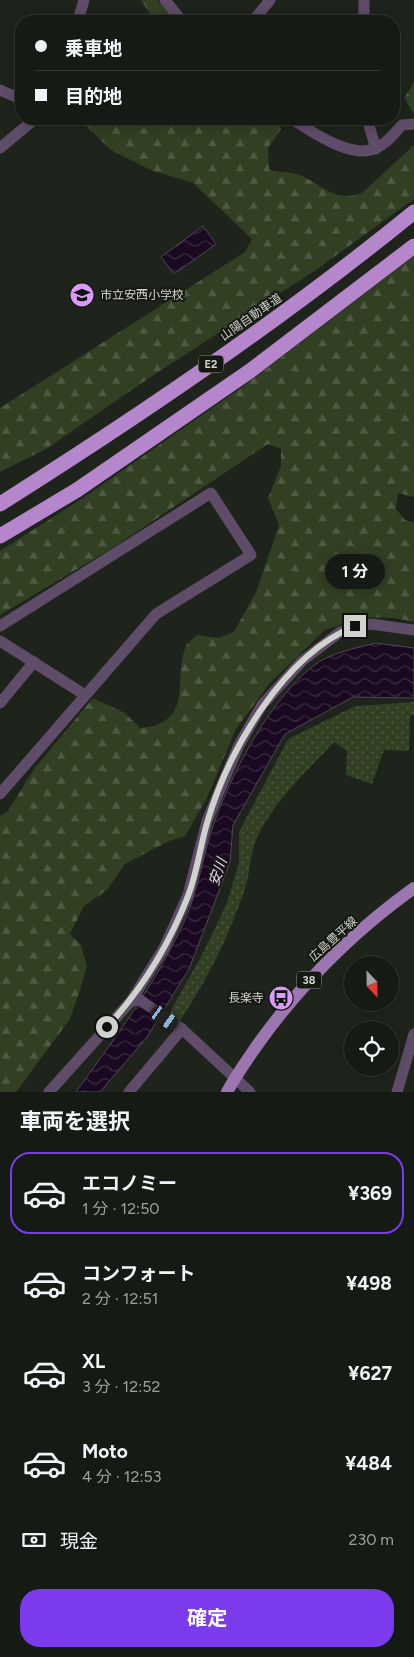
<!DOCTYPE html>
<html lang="ja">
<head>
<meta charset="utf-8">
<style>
	:root { --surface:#161a14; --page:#232722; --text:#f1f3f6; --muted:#9ea1a0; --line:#353834; --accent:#7c3aed }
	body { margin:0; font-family:Figtree,"Noto Sans JP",sans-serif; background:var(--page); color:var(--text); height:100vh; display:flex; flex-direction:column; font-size:19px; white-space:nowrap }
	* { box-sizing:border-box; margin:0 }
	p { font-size:16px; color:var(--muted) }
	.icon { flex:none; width:28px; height:28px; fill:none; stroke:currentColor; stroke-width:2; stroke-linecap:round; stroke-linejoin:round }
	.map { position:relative; height:1092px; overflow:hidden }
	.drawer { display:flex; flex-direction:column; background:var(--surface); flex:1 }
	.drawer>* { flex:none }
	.top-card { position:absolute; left:15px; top:15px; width:385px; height:110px; border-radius:20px; box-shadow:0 2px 12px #0003,0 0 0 1px var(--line); display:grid; align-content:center; height:110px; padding:0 20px; background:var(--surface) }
	.needle { width:32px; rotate:158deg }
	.fabs { position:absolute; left:344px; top:956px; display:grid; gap:10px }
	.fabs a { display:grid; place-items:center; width:55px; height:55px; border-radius:50%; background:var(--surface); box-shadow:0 2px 12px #0003,0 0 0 1px var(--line); font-size:25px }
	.end { position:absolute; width:22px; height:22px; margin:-11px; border:6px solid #d0d3cd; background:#111; box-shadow:0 0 0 2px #111 }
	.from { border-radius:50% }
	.bubble { position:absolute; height:35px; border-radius:18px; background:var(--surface); box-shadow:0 2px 12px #0003,0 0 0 1px var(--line); font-size:16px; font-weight:700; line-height:35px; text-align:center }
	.car { position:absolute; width:15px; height:30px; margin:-15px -8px; border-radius:6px; box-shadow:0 0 4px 1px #0007; background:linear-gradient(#222 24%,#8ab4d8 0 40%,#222 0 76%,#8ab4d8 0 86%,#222 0) }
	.top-card b { display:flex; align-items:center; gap:18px; height:48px; font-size:19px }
	.top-card b+b { border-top:1px solid var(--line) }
	.top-card i { width:12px; height:12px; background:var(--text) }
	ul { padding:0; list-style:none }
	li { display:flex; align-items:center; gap:15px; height:82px; margin:0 10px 8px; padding:0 10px; border:2px solid transparent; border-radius:20px }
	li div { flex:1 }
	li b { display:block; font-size:19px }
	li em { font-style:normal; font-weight:700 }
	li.selected { border-color:var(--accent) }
	li>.icon { width:45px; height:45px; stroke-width:1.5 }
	h2 { padding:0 20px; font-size:22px; line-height:60px }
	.pay { display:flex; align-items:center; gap:12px; height:55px; padding:0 20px; font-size:19px }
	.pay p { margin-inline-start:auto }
	.button { display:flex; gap:10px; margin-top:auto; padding:10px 20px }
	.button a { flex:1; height:58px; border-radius:20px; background:var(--accent); color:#fff; font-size:20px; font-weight:700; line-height:58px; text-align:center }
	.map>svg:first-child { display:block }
	.grass { fill:url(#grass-dots) }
	.forest { fill:url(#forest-firs) }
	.water { fill:url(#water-waves); stroke:#514655 }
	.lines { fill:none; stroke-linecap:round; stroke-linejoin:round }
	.minor { stroke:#5f4c68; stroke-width:11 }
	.primary { stroke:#9c76b0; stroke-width:12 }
	.motorway { stroke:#b586cc; stroke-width:15 }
	.route { stroke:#d0d3cd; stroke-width:6 }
	.labels { text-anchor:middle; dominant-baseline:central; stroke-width:4; stroke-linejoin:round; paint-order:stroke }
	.shield { fill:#151911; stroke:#989b95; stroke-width:1 }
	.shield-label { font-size:11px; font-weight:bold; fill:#d0d3cd }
	.poi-label { font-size:12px; fill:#d0d3cd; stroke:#151911; text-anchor:start }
	.street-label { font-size:12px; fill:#d0d3cd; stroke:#151911 }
	.water-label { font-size:14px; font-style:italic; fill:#efd2fe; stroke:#151911 }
</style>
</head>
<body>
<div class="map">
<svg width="414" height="1092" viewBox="0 0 414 1092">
	<defs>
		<pattern id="grass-dots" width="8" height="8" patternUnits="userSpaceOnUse" patternTransform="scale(1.25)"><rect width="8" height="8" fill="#313f23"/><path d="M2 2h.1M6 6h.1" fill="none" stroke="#4e5a42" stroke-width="1.8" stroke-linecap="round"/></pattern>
		<pattern id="forest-firs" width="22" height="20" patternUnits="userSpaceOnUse" patternTransform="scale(1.25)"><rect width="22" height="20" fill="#313f23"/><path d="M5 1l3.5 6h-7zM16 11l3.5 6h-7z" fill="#4e5a42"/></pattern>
		<pattern id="water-waves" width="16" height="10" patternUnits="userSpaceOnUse" patternTransform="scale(1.25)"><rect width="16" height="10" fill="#1a0921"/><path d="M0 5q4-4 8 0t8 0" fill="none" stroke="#3a2c40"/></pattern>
	</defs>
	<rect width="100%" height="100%" fill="#1e231b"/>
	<path class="grass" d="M414 702V715L410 716 409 751 384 750 372 784 346 775 347 751 334 742C306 772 273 802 256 840 250 855 250 873 245 889 228 938 208 979 179 1022L168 1015 203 953 226 905 239 863V832L288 739 355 706Z"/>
	<g class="forest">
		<polygon points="141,0 157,0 176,21 148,21 153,18"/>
		<polygon points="414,82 414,114 404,98"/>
		<path d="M83 119H276L281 129 268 148 269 170C278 172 288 172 296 174 320 181 332 204 362 193L414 145V199L313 272 152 376 46 449 0 472V408L245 252 252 239 193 183 153 171 111 150 83 123Z"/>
		<path d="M414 256V497L398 493 396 509 405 520 414 523V622L394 618 364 617 325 630 270 683 236 729 207 798 185 836 169 841 125 864 107 890 84 906 70 934 81 945 87 966 80 990 70 1019 16 1092H0V816L8 811 34 769 93 698 125 713 140 728C196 723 172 680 186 646 188 642 194 638 197 635L219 638 234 632 257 590 279 525 268 498 281 466V449L268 444 111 549 0 615V551L83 498 245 385Z"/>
	</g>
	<g class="water">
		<polygon points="203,226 216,244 174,274 161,257"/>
		<path d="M376 643 414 648V698L353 697 285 734 233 825 230 862 189 969 147 1037 100 1092H76C109 1046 144 1000 170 950 179 933 189 913 194 895 201 873 205 850 212 829 230 776 268 702 313 666 329 653 356 648 376 643Z"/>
	</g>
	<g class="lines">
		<g class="minor">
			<polyline points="165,0 182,21"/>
			<polyline points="78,21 84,0"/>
			<polyline points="253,21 270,0"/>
			<polyline points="362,21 364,12 364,0"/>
			<polyline points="0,90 21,99"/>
			<path d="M292 119C312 132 352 160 376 148 387 144 394 133 402 125L414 124"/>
			<polyline points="367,119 376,149"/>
			<polyline points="0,148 35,119"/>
			<polyline points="0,626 211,493 251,555 156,614 0,794"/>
			<polyline points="0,641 85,695"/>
			<polyline points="0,703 34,662"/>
			<polyline points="131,1001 140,1000 182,1029 250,1092"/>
			<polyline points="49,1092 131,1001 164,948 188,895 207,821 221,787 239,745 262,705 302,661 340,632 355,626 371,624 414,630"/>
			<polyline points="129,1092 182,1029"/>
			<polyline points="397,1092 414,1034"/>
		</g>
		<path class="primary" d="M227 1092C236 1075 247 1060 258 1044 301 984 354 931 414 888"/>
		<g class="motorway">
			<path d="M0 504C143 414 283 319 414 212"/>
			<polyline points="0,536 77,490 250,371 414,246"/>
		</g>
	</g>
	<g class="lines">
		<path class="route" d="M107 1027C143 988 169 945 188 896 197 873 200 847 207 823 228 751 283 655 355 626"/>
	</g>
	<defs>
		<symbol id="school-disc" viewBox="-11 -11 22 22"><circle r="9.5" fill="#d99af7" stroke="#151911"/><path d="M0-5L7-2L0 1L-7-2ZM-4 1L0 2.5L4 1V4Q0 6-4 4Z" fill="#111"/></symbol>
		<symbol id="bus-disc" viewBox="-11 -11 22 22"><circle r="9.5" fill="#d99af7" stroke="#151911"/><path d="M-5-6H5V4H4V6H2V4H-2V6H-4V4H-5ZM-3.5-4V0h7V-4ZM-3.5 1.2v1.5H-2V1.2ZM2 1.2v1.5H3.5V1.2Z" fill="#111"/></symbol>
	</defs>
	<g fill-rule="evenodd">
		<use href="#school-disc" x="68" y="281" width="28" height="28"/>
		<use href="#bus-disc" x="267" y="984" width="28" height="28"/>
	</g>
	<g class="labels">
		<g class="shield">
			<rect x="198.5" y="355.5" width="25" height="17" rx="4"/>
			<rect x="296.5" y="971.5" width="25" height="17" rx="4"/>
		</g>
		<g class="shield-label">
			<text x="211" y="364">E2</text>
			<text x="309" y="980">38</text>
		</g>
		<g class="poi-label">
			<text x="100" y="295">市立安西小学校</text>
			<text x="264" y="998" text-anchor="end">長楽寺</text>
		</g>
		<g class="street-label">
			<text transform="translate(251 317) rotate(-35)">山陽自動車道</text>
			<text transform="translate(333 939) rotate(-42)">広島豊平線</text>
		</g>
		<g class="water-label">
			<text transform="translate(218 872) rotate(-71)">安川</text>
		</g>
	</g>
</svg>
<div class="fabs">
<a><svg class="needle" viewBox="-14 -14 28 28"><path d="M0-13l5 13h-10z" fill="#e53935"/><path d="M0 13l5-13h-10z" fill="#9ea1a0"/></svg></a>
<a><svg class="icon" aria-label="locate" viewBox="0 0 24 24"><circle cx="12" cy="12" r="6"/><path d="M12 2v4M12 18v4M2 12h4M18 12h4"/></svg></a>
</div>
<i class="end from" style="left:107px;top:1027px"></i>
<i class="end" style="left:355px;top:626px"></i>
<div class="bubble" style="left:325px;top:554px;width:60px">1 分</div>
<i class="car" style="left:165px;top:1018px;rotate:125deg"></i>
<div class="top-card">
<b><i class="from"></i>乗車地</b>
<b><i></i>目的地</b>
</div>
</div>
<section class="drawer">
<h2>車両を選択</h2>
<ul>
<li class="selected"><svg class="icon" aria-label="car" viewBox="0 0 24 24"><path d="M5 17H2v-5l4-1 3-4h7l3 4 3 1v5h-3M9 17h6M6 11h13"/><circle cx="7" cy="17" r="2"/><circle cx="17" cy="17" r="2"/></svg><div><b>エコノミー</b><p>1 分 · 12:50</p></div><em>¥369</em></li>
<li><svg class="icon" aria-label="car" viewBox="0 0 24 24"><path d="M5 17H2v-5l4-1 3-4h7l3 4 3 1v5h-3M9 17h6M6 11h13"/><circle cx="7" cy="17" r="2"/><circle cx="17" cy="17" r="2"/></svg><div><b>コンフォート</b><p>2 分 · 12:51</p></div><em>¥498</em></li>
<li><svg class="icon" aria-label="car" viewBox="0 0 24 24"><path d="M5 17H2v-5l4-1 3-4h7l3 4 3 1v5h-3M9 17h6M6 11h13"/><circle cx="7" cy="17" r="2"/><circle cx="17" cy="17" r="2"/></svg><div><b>XL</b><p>3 分 · 12:52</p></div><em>¥627</em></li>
<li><svg class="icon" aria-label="car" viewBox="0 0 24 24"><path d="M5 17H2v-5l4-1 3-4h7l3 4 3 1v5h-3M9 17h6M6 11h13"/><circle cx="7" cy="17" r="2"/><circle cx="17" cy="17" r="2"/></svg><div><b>Moto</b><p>4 分 · 12:53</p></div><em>¥484</em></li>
</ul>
<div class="pay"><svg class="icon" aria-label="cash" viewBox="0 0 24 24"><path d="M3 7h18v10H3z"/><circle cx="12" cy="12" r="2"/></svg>現金<p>230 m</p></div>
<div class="button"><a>確定</a></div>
</section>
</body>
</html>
